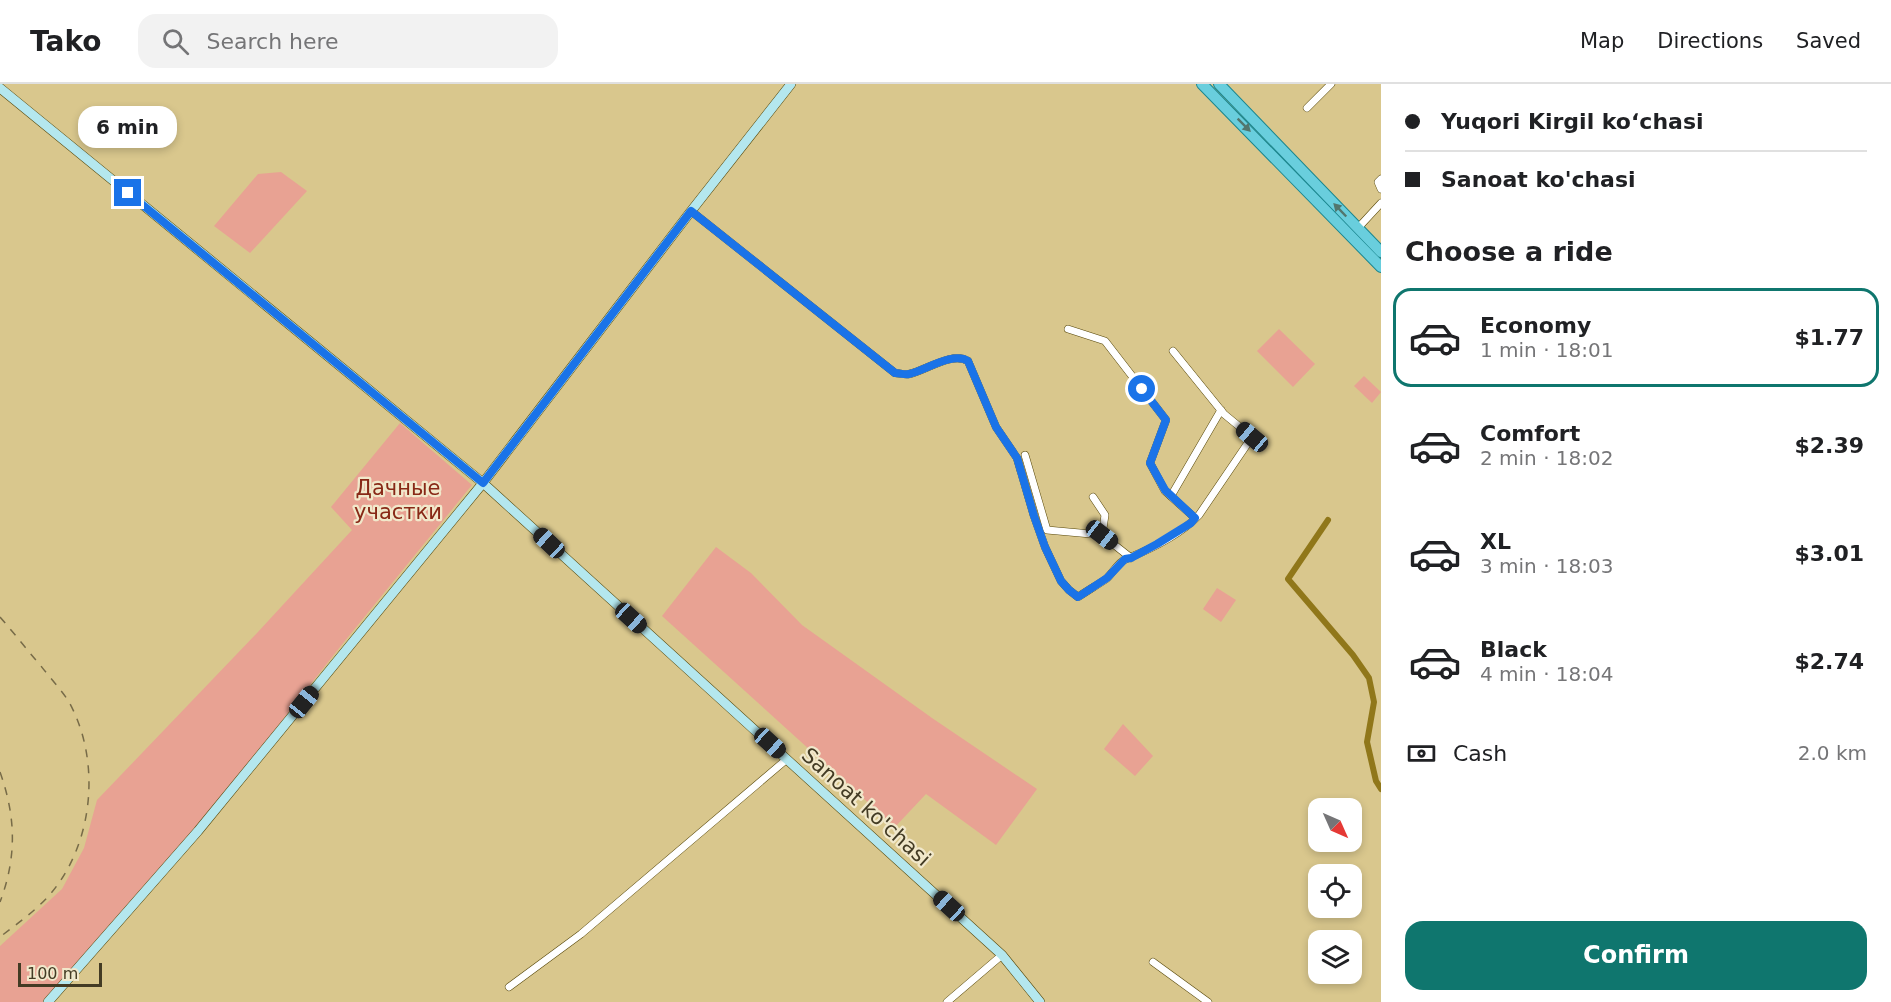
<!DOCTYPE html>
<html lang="en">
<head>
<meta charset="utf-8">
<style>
	:root { --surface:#fff; --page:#f2f2f2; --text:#202124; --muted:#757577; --line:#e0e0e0; --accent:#0f766e }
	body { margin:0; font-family:"DejaVu Sans",sans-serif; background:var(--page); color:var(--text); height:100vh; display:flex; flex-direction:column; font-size:22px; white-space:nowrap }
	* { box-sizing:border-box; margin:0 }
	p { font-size:20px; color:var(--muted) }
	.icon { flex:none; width:33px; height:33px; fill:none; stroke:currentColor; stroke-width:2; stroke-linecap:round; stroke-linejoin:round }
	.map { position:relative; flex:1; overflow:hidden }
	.drawer { display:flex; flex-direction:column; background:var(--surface); width:510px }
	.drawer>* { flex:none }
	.hud { display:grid; align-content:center; height:132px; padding:0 24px; background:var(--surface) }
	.needle { width:39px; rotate:135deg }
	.buttons { position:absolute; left:1308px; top:714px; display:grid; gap:12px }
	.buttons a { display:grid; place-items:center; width:54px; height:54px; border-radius:12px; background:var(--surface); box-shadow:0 3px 9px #0003; font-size:30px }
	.scale { position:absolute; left:18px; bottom:15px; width:84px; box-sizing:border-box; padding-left:6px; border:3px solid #433b24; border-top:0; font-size:16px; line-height:21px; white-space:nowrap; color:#433b24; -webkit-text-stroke:4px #f1e8cb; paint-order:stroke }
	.end { position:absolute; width:27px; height:27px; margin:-14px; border:8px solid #1a73e8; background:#fff; box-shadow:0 0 0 3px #fff }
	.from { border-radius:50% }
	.bubble { position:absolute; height:42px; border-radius:18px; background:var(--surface); box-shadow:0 3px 9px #0003; font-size:20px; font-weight:800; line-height:42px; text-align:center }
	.car { position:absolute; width:18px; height:36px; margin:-18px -9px; border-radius:8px; box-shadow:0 0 4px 2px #0007; background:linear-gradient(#222 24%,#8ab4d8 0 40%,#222 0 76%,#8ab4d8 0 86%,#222 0) }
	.hud b { display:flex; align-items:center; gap:21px; height:57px; font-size:22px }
	.hud b+b { border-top:2px solid var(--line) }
	.hud i { width:15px; height:15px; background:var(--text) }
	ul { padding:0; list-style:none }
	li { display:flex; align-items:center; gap:18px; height:99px; margin:0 12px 9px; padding:0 12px; border:3px solid transparent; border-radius:18px }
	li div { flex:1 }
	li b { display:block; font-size:22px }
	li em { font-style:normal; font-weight:800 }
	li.on { border-color:var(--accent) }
	li>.icon { width:54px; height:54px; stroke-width:1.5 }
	h2 { padding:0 24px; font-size:27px; line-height:72px }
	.pay { display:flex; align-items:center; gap:15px; height:66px; padding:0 24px; font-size:22px }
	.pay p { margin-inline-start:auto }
	.primary-button { display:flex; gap:12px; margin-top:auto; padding:12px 24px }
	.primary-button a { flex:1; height:69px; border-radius:18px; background:var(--accent); color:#fff; font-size:24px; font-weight:800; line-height:69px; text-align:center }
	header { display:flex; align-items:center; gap:36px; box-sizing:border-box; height:84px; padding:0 30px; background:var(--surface); border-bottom:2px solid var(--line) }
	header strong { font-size:28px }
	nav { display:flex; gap:33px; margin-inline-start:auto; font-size:21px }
	.search { width:420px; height:54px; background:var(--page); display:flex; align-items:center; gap:15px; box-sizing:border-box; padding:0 21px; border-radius:18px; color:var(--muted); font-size:22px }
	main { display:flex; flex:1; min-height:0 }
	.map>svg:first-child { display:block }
	.green { fill:#e8a293 }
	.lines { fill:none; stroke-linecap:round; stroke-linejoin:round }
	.canal { stroke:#90771a; stroke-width:6 }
	.street-casing { stroke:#564607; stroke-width:8 }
	.secondary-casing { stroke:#564607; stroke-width:10 }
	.primary-casing { stroke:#1b868e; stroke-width:12 }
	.street { stroke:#fff; stroke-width:7 }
	.secondary { stroke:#b4e7ee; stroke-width:9 }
	.primary { stroke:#69cedd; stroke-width:10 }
	.rail { stroke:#776b48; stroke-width:1.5; stroke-dasharray:8 8; stroke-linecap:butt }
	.oneway { fill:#52766e }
	.route { stroke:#1a73e8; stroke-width:8 }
	.labels { text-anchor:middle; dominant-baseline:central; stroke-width:4.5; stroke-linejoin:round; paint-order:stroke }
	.park-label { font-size:21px; fill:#882816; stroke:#f1e8cb }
	.street-label { font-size:21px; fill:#433b24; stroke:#f1e8cb }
</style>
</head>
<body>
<header>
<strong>Tako</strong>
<div class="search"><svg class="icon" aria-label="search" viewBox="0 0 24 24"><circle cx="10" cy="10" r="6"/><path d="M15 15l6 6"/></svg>Search here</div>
<nav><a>Map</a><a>Directions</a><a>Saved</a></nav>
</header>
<main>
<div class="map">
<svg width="1381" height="918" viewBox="0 0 1381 918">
	<rect width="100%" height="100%" fill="#d9c78d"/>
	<g class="green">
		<polygon points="281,88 307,107 250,169 214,142 258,90"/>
		<polygon points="1279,245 1315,280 1293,303 1257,267"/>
		<polygon points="1364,292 1381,308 1372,319 1354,302"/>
		<polygon points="400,339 472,401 340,563 159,793 44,918 0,918 0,862 62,805 84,764 97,716 257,549 352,446 331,423"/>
		<polygon points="716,463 751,489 802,541 932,634 1037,705 996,761 926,710 895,743 662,532"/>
		<polygon points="1217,504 1236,516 1221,538 1203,525"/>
		<polygon points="1123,640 1153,672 1135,692 1104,665"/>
	</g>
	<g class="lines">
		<polyline class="canal" points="1328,436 1288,495 1353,571 1369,594 1374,618 1367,658 1376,697 1381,705"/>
		<defs>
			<g id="street">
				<polyline points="1307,24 1331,0"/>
				<polyline points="1381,95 1378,98 1381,105"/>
				<path d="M691 127 895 289C899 289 905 291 909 290 925 287 952 267 968 277L996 343 1017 374 1034 432 1045 463 1061 497 1069 506 1078 513C1087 507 1097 501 1106 495 1113 489 1118 478 1126 475 1151 465 1180 451 1199 431L1252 353H1255"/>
				<polyline points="1358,144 1381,119"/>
				<polyline points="1068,245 1105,257 1166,336 1150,379 1165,407 1195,434"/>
				<polyline points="1173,267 1224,330 1252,353"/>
				<polyline points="1025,371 1047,446 1102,451 1131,474"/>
				<polyline points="1171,412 1221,326"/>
				<polyline points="1093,413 1105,431 1102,451"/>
				<polyline points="1153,878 1208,918"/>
				<polyline points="509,903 581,850 787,675"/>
				<polyline points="947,918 1002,871"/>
			</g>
			<g id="secondary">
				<polyline points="0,4 483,399 1002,871 1040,918"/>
				<polyline points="48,918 198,747 483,399 688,131 791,0"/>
			</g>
			<g id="primary">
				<polyline points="1202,0 1381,183"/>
				<polyline points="1219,0 1381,168"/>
			</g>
		</defs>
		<use href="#street" class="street-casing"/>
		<use href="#secondary" class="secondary-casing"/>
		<use href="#primary" class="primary-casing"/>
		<use href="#street" class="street"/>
		<use href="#secondary" class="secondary"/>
		<use href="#primary" class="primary"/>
		<g class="rail">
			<path d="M0 533C14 549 27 566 41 582 50 594 61 605 69 618 101 676 94 757 52 808 37 826 18 839 0 853"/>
			<path d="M0 688C16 733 17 773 0 818"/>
		</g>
	</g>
	<defs><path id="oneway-solid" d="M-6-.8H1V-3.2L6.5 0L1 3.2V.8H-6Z" transform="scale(1.5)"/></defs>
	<g class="oneway">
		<use href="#oneway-solid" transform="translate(1244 41) rotate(45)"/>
		<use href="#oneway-solid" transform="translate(1340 126) rotate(-134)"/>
	</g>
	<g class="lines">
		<path class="route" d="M128 109 483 399 691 127 895 289C899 289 905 291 909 290 924 287 953 267 968 277L996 343 1017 374 1034 432 1045 463 1061 497 1069 506 1078 513 1107 494 1125 475 1131 474 1157 460 1191 439 1195 434 1165 406 1150 379 1166 336 1142 305"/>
	</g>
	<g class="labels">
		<g class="park-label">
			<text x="398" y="404">Дачные<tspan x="398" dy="24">участки</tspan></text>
		</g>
		<g class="street-label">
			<text transform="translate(866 723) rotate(42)">Sanoat ko'chasi</text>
		</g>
	</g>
</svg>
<div class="buttons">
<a><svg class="needle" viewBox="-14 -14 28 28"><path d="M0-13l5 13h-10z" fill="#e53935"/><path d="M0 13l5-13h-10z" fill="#757577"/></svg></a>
<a><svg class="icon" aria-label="locate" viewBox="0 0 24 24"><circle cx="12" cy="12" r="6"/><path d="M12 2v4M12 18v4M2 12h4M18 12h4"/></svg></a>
<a><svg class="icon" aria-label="layers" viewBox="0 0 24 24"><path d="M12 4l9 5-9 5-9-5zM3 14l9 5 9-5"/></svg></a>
</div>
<div class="scale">100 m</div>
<i class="end from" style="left:1142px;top:305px"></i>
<i class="end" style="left:128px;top:109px"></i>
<div class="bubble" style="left:78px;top:22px;width:99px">6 min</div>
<i class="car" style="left:1252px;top:353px;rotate:310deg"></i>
<i class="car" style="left:1102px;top:451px;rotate:128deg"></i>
<i class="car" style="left:549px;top:459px;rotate:313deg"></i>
<i class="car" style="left:631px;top:534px;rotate:132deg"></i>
<i class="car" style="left:304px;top:618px;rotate:39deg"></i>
<i class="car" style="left:770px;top:659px;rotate:132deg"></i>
<i class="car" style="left:949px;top:822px;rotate:312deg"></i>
</div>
<section class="drawer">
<div class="hud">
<b><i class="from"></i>Yuqori Kirgil koʻchasi</b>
<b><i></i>Sanoat ko'chasi</b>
</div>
<h2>Choose a ride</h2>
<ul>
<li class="on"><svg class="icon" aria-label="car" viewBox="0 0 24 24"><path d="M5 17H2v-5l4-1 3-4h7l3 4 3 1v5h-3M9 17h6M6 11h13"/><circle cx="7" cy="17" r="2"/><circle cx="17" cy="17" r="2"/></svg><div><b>Economy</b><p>1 min · 18:01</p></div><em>$1.77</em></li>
<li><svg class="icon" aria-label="car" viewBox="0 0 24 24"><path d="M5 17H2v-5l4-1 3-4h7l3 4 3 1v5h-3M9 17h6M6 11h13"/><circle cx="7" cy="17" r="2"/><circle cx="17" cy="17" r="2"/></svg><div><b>Comfort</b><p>2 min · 18:02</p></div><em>$2.39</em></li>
<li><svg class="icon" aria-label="car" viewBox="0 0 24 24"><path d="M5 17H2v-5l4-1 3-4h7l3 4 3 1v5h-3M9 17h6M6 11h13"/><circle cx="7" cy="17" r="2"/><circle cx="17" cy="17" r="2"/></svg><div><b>XL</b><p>3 min · 18:03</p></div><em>$3.01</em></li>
<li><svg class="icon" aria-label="car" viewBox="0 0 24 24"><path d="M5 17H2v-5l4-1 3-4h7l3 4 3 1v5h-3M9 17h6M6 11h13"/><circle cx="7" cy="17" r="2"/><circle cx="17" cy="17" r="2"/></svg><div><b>Black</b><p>4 min · 18:04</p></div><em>$2.74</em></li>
</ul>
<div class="pay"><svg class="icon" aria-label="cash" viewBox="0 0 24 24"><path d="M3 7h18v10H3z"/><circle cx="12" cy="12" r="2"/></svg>Cash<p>2.0 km</p></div>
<div class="primary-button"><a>Confirm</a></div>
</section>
</main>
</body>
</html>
